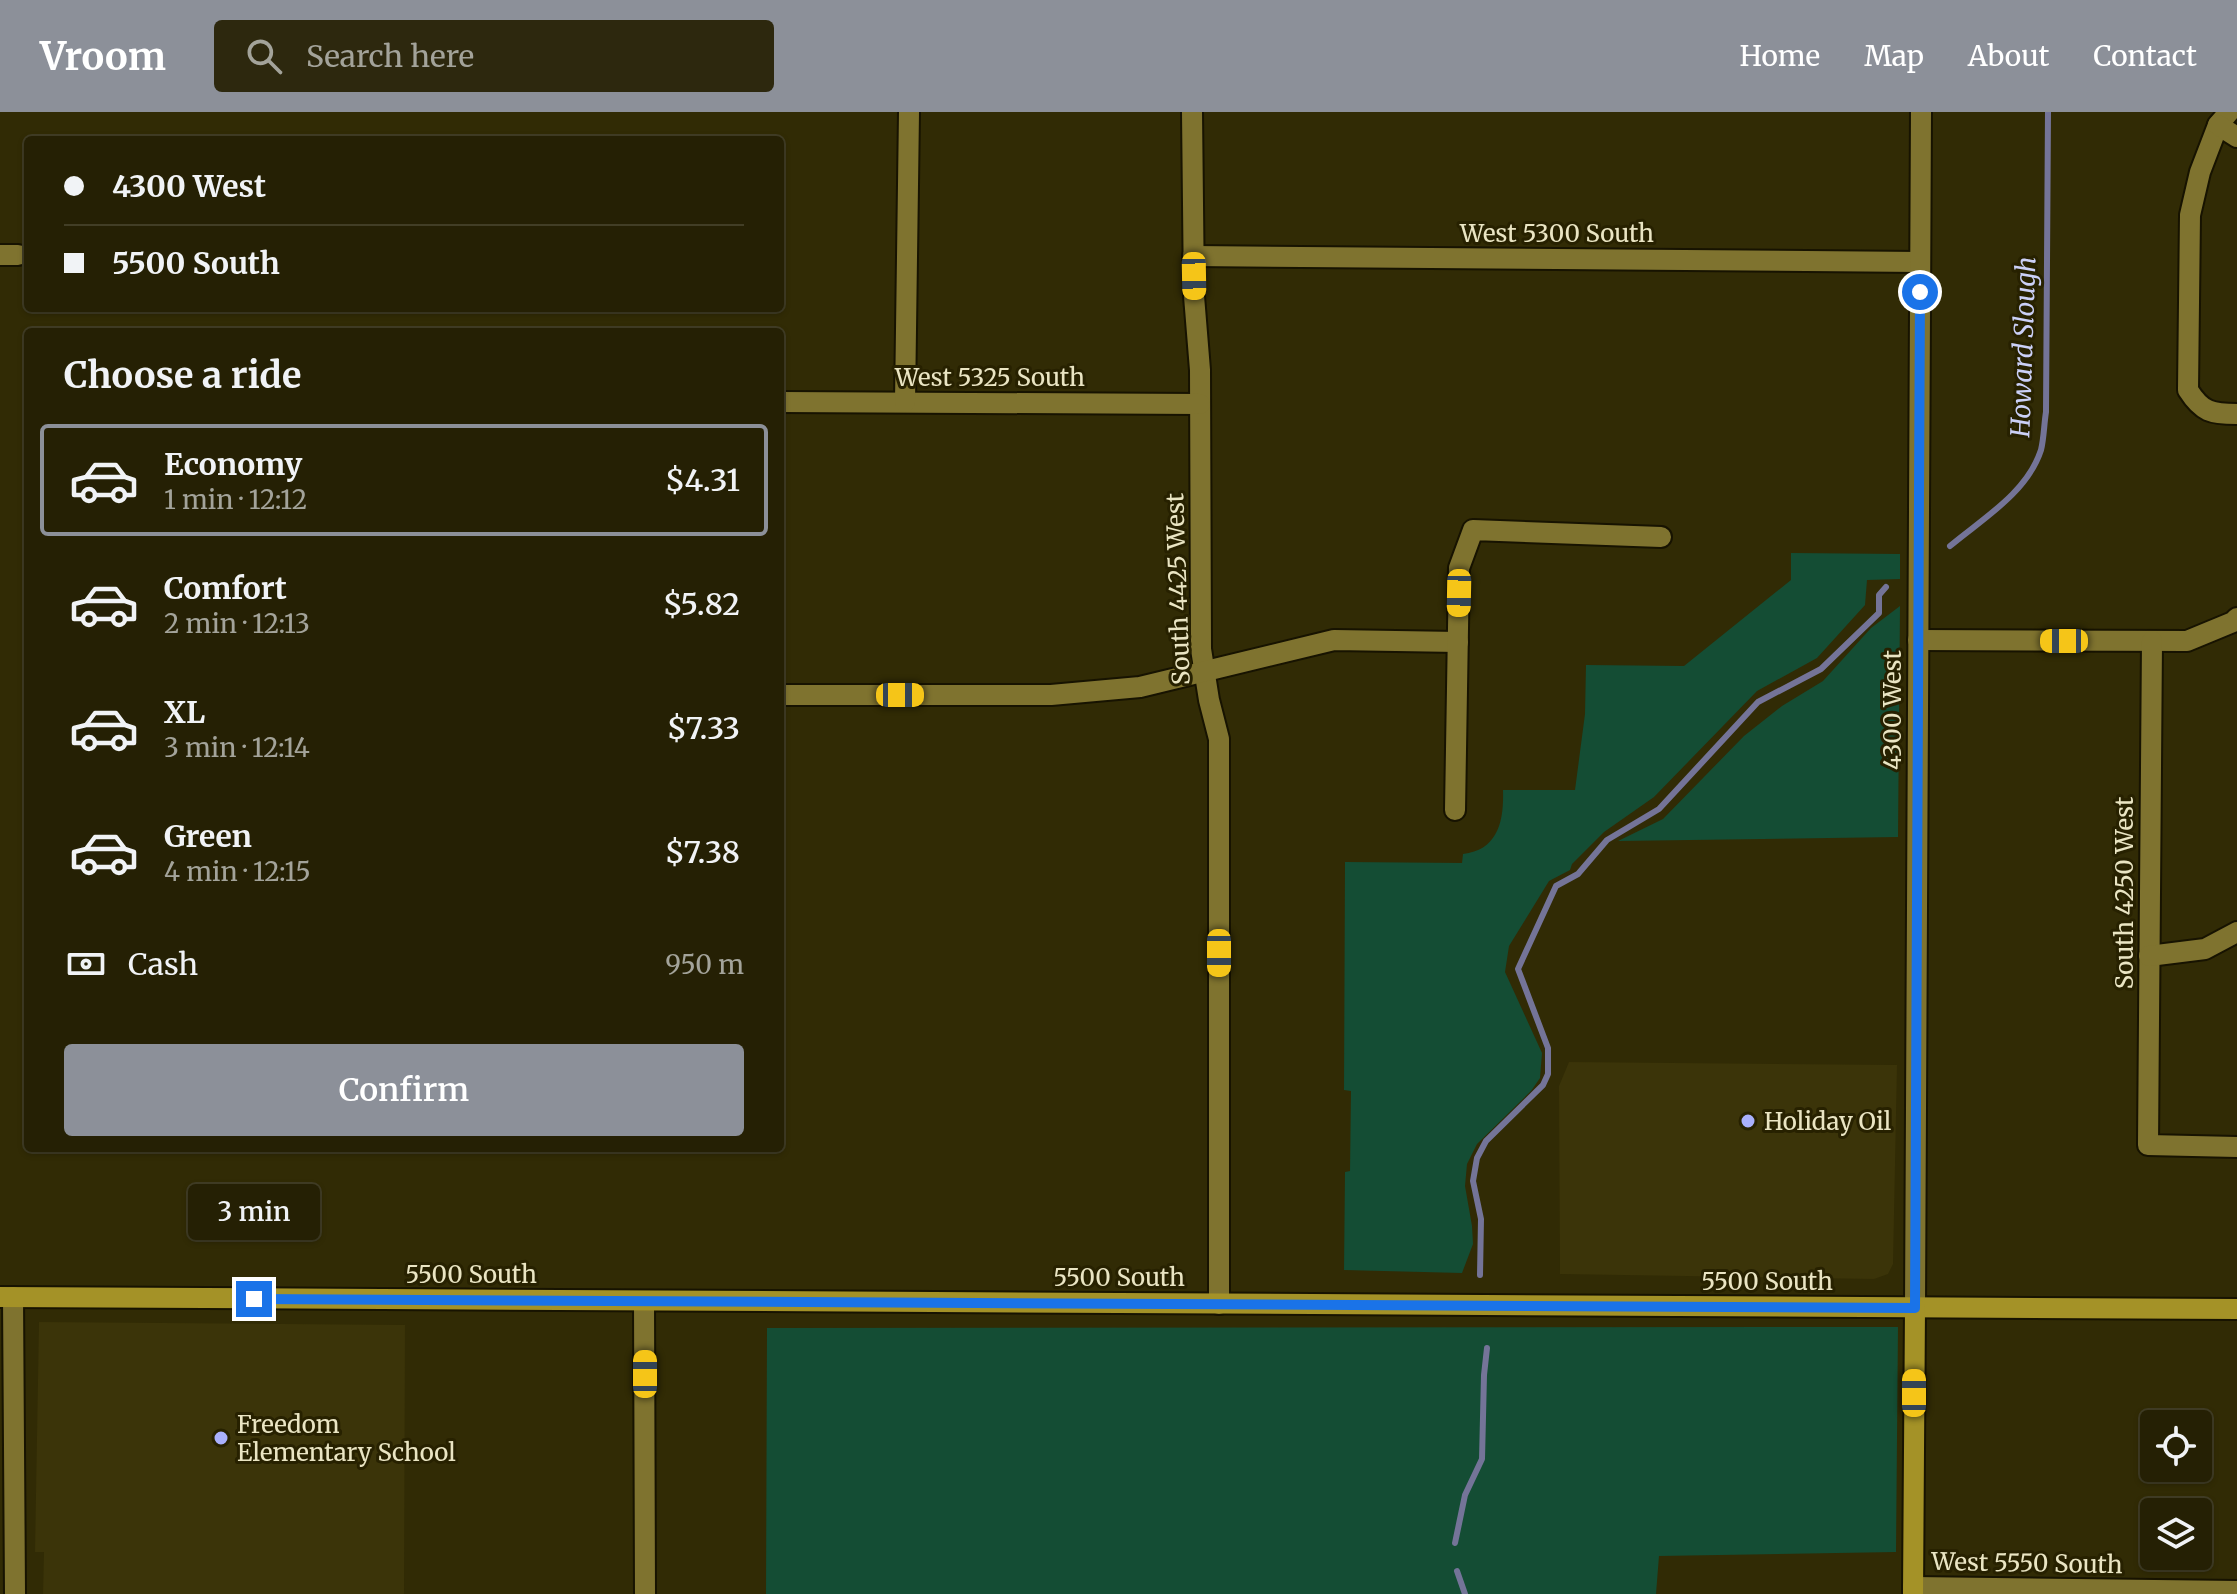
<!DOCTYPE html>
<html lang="en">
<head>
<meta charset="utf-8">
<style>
	:root { --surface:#252004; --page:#2d280e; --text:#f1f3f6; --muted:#a3a39a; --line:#423e26; --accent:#8c9099 }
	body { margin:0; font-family:Merriweather,serif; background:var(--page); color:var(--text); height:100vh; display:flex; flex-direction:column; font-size:30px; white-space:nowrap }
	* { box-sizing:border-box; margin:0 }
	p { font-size:26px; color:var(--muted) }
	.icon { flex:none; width:44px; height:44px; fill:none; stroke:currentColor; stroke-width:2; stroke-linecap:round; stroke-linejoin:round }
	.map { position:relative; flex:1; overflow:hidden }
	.side { position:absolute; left:24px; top:216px; width:760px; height:824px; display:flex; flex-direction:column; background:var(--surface); border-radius:8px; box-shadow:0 2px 6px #0004,0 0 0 2px var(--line) }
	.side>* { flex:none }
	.top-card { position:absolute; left:24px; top:24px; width:760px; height:176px; border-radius:8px; box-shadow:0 2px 6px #0004,0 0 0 2px var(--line); display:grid; align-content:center; height:176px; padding:0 40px; background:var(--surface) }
	.buttons { position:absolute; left:2140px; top:1298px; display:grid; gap:16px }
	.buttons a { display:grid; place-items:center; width:72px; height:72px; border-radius:8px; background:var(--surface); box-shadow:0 2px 6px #0004,0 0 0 2px var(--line); font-size:40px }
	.end { position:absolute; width:36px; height:36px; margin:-18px; border:10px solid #1a73e8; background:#fff; box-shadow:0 0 0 4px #fff }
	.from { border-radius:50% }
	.bubble { position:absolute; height:56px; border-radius:8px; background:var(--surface); box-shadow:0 2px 6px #0004,0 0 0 2px var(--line); font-size:26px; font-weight:600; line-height:56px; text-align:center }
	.car { position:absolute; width:24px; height:48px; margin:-24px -12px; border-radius:10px; box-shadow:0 0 6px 2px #0007; background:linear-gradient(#f5c518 24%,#345 0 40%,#f5c518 0 76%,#345 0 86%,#f5c518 0) }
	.top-card b { display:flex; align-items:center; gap:28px; height:76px; font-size:30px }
	.top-card b+b { border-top:2px solid var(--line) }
	.top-card i { width:20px; height:20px; background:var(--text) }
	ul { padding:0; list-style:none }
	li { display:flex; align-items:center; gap:24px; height:112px; margin:0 16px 12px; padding:0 24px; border:4px solid transparent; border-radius:8px }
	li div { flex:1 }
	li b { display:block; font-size:30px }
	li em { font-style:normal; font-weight:600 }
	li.on { border-color:var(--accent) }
	li>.icon { width:72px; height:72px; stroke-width:1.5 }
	h2 { padding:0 40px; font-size:36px; line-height:96px }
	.pay { display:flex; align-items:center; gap:20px; height:88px; padding:0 40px; font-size:30px }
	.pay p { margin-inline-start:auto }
	.action { display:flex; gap:16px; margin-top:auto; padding:16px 40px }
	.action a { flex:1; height:92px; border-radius:8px; background:var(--accent); color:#fff; font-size:32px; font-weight:600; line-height:92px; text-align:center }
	header { display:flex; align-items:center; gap:48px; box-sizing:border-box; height:112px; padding:0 40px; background:var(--accent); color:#fff }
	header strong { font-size:38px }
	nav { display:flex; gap:44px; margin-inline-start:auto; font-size:28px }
	.search { width:560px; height:72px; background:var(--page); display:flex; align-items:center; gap:20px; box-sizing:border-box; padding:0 28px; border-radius:8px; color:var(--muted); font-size:30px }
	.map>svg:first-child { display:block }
	.built { fill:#3b3409 }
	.green { fill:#144d34 }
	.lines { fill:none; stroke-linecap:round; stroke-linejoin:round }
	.stream { stroke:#747498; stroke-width:6 }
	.minor-casing { stroke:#171301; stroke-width:24 }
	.major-casing { stroke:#171301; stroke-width:24 }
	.minor { stroke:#7f732f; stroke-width:20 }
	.major { stroke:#a49227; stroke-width:20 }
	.route { stroke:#1a73e8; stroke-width:10 }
	.poi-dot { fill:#a9b0fc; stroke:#272100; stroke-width:3 }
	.labels { text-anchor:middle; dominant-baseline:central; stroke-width:6; stroke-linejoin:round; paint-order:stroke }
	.street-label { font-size:24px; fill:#eae5c3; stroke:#272100 }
	.poi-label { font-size:24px; fill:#eae5c3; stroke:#272100; text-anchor:start }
	.water-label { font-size:26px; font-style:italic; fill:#cbd0f7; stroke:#272100 }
</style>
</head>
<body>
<header>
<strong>Vroom</strong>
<div class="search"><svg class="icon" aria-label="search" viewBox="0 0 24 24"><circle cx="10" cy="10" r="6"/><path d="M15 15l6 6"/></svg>Search here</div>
<nav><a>Home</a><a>Map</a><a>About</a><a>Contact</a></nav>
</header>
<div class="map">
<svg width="2237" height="1482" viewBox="0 0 2237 1482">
	<rect width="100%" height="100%" fill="#312b05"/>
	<g class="built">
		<polygon points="1569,950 1897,953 1893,1152 1888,1162 1874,1167 1560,1162 1559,974"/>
		<polygon points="39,1210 405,1213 404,1482 43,1482 44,1440 35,1440"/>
	</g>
	<g class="green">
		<path d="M1791 441 1900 442V467L1867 468 1865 493 1817 546 1757 579 1654 685 1604 720 1572 752 1570 758 1549 769 1509 834 1505 860 1542 941 1540 966 1531 979 1477 1032 1467 1052 1465 1074 1472 1114 1473 1132 1462 1161 1344 1158 1345 1060 1350 1059 1351 979 1344 978 1345 750 1462 751 1463 742C1498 738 1504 709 1503 678H1575L1585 602 1586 553 1684 554 1791 468Z"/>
		<polygon points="1900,494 1898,725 1618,729 1663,707 1744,624 1782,594 1823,569 1871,516"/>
		<polygon points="1898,1215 1896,1440 1659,1444 1656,1482 766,1482 767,1216"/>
	</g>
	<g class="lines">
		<g class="stream">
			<path d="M1950 434C1982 407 2027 381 2041 338 2044 326 2044 312 2046 300L2048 0"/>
			<polyline points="1480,1163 1481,1107 1473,1069 1477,1046 1486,1029 1543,973 1548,962 1548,936 1518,857 1556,774 1578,762 1607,728 1659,697 1758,590 1821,557 1879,501 1879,483 1886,475"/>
			<polyline points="1455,1431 1465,1383 1482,1347 1484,1263 1487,1236"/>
			<polyline points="1457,1459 1465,1482"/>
		</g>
		<defs>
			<g id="minor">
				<polyline points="1192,0 1194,184 1200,258 1201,537 1209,588 1219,627 1219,1192"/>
				<path d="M2229 0 2218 13 2200 60 2190 103 2188 278C2202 300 2211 302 2237 302"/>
				<polyline points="2218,13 2237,25"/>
				<polyline points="0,143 18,143"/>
				<polyline points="1193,144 1920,150"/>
				<polyline points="780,290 1200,292"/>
				<polyline points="905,290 909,0"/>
				<polyline points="1918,528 2187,529 2233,510 2237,506"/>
				<polyline points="2152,529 2148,1033 2237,1035"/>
				<polyline points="780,583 1051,583 1140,575 1334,528 1458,530"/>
				<polyline points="1455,698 1459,456 1473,418 1661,425"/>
				<polyline points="2149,844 2205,837 2237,820"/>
				<polyline points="13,1185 15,1482"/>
				<polyline points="644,1189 645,1482"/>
				<polyline points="1915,1196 1921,0"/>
				<polyline points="1913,1475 2237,1479"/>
			</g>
			<g id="major">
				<polyline points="0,1185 2237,1197"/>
				<polyline points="1913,1482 1915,1196"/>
			</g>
		</defs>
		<use href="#minor" class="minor-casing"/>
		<use href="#major" class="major-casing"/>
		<use href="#minor" class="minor"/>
		<use href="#major" class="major"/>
	</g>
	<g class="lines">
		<polyline class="route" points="254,1187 1915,1196 1920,180"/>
	</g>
	<g class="poi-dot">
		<circle cx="1748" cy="1009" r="8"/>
		<circle cx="221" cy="1326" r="8"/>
	</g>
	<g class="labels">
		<g class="street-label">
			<text x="1557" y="121">West 5300 South</text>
			<text x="990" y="265">West 5325 South</text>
			<text transform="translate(1178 477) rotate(-92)">South 4425 West</text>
			<text transform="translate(1892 598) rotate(-90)">4300 West</text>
			<text transform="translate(2124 781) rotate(-90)">South 4250 West</text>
			<text x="471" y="1162">5500 South</text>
			<text x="1119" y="1165">5500 South</text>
			<text x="1767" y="1169">5500 South</text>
			<text transform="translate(2027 1451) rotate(1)">West 5550 South</text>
		</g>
		<g class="poi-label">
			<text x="1764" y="1009">Holiday Oil</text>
			<text x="237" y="1312">Freedom<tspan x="237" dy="28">Elementary School</tspan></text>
		</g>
		<g class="water-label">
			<text transform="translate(2023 235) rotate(-88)">Howard Slough</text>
		</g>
	</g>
</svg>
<div class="buttons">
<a><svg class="icon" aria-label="locate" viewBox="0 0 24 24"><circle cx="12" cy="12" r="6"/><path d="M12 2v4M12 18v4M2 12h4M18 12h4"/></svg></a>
<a><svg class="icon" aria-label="layers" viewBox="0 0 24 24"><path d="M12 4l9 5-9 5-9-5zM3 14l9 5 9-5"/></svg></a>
</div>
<i class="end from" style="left:1920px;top:180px"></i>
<i class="end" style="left:254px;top:1187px"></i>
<div class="bubble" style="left:188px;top:1072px;width:132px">3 min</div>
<i class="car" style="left:1194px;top:164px;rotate:179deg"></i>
<i class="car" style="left:1459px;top:481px;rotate:181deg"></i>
<i class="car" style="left:2064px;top:529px;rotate:270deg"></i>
<i class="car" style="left:900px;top:583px;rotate:90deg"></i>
<i class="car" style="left:1219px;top:841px;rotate:180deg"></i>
<i class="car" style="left:645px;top:1262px;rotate:0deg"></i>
<i class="car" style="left:1914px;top:1281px;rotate:0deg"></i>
<div class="top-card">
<b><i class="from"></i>4300 West</b>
<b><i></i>5500 South</b>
</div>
<section class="side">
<h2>Choose a ride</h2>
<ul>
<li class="on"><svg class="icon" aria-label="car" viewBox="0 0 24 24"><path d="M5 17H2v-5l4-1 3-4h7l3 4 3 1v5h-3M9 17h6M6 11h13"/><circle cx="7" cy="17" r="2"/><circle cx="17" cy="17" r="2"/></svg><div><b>Economy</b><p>1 min · 12:12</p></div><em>$4.31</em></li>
<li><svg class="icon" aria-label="car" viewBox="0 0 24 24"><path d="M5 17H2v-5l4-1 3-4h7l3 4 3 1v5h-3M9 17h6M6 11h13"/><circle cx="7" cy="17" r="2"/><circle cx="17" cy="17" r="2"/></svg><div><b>Comfort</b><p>2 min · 12:13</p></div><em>$5.82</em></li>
<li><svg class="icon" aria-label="car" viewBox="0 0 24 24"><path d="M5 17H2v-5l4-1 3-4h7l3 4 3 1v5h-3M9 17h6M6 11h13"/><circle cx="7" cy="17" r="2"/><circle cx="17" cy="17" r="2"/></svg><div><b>XL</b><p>3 min · 12:14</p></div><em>$7.33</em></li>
<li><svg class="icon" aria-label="car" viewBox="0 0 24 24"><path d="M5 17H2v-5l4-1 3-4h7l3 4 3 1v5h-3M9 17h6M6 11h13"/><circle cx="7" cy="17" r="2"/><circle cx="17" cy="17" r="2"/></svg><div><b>Green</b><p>4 min · 12:15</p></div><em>$7.38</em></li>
</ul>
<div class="pay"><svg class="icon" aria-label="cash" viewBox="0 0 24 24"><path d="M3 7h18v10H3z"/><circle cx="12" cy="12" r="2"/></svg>Cash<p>950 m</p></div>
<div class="action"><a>Confirm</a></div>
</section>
</div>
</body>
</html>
